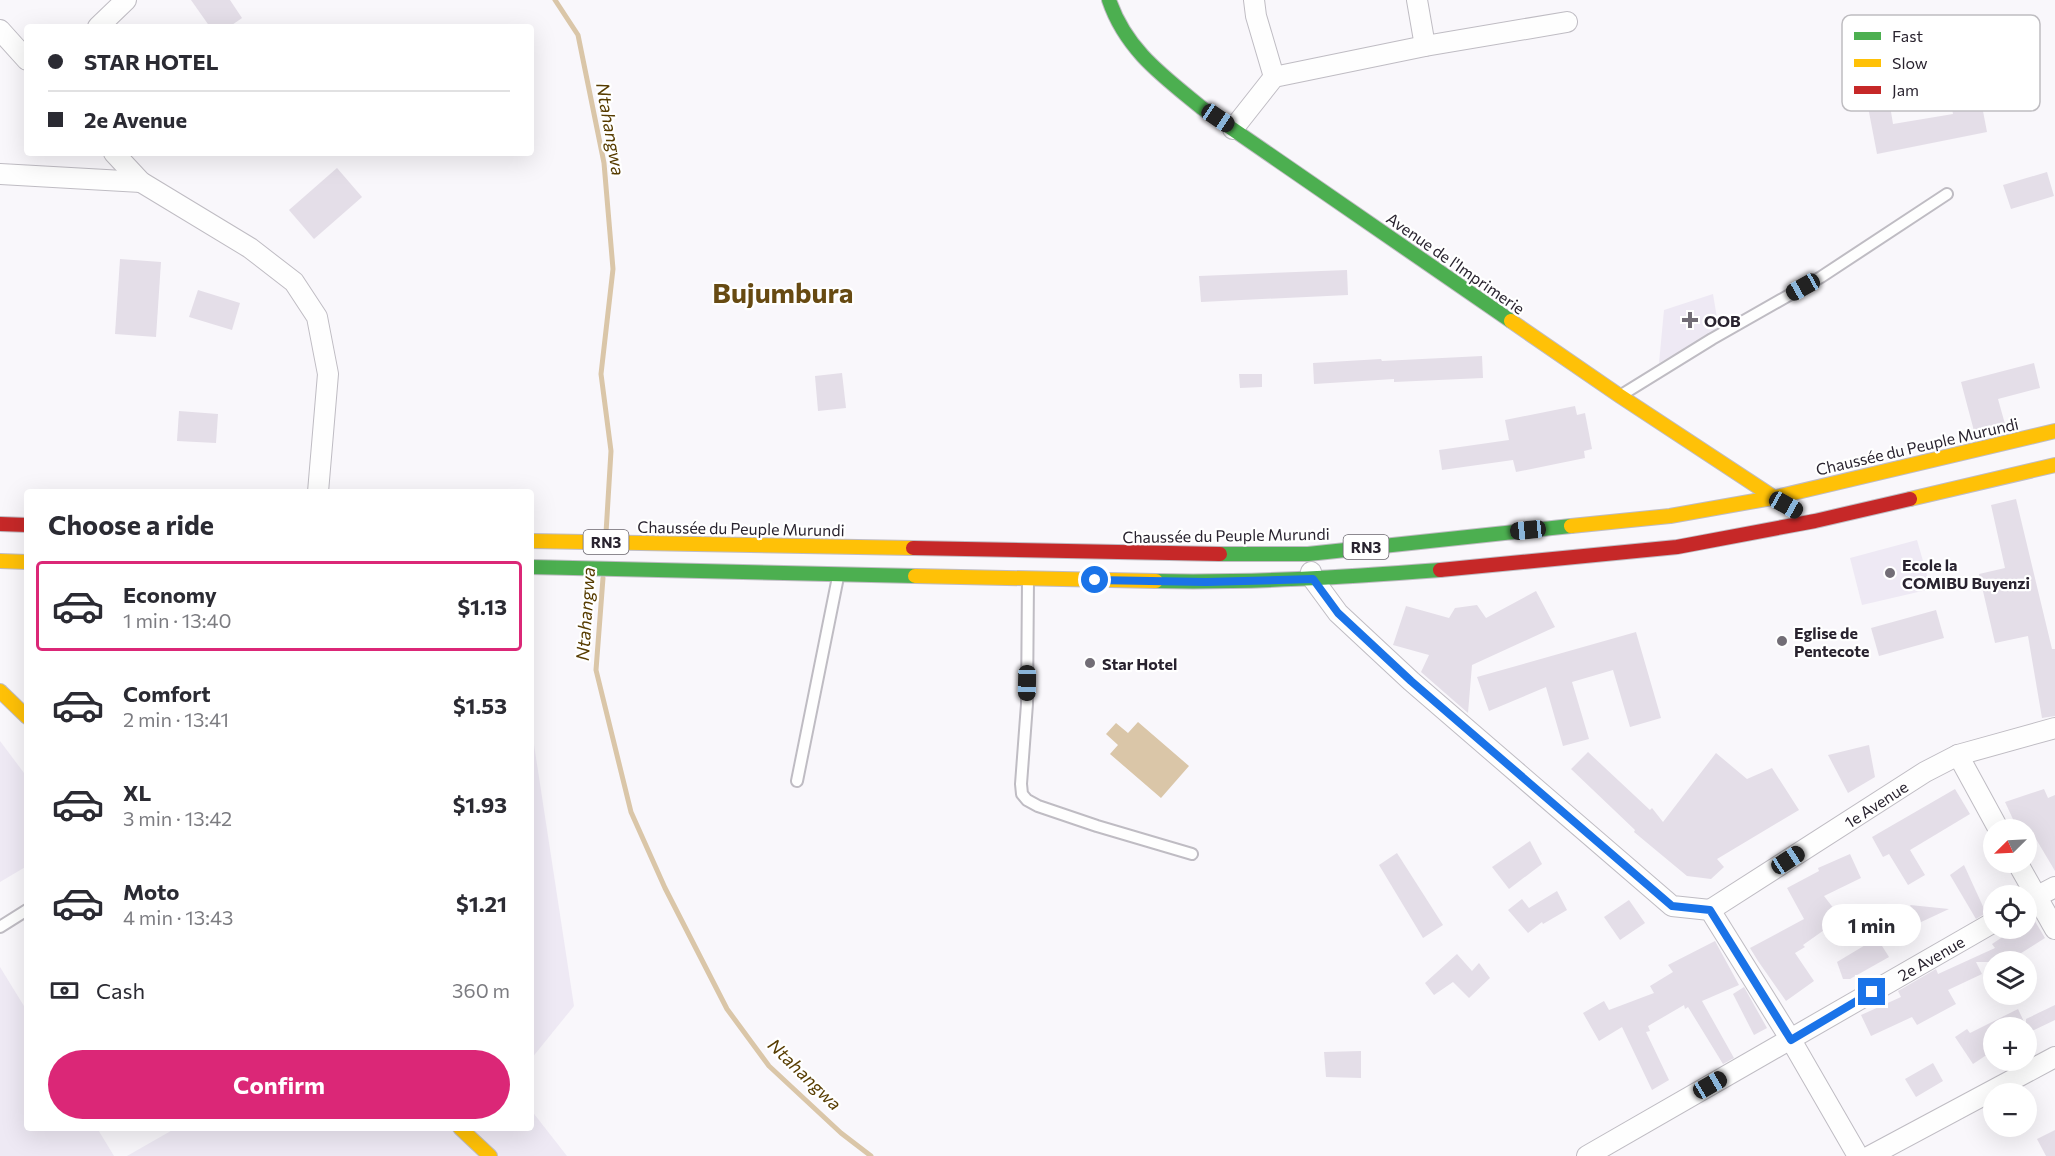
<!DOCTYPE html>
<html lang="en">
<head>
<meta charset="utf-8">
<style>
	:root { --surface:#fff; --page:#f7f7f7; --text:#2b2b33; --muted:#7c7c81; --line:#e1e1e2; --accent:#db2777 }
	body { margin:0; font-family:Commissioner,sans-serif; background:var(--page); color:var(--text); height:100vh; display:flex; flex-direction:column; font-size:22px; white-space:nowrap }
	* { box-sizing:border-box; margin:0 }
	p { font-size:20px; color:var(--muted) }
	.icon { flex:none; width:33px; height:33px; fill:none; stroke:currentColor; stroke-width:2; stroke-linecap:round; stroke-linejoin:round }
	.map { position:relative; flex:1; overflow:hidden }
	.sheet { position:absolute; left:24px; top:489px; width:510px; height:642px; display:flex; flex-direction:column; background:var(--surface); border-radius:6px; box-shadow:0 6px 24px #0002 }
	.sheet>* { flex:none }
	.banner { position:absolute; left:24px; top:24px; width:510px; height:132px; border-radius:6px; box-shadow:0 6px 24px #0002; display:grid; align-content:center; height:132px; padding:0 24px; background:var(--surface) }
	.needle { width:39px; rotate:246deg }
	.buttons { position:absolute; left:1983px; top:819px; display:grid; gap:12px }
	.buttons a { display:grid; place-items:center; width:54px; height:54px; border-radius:50%; background:var(--surface); box-shadow:0 6px 24px #0002; font-size:30px }
	.end { position:absolute; width:27px; height:27px; margin:-14px; border:8px solid #1a73e8; background:#fff; box-shadow:0 0 0 3px #fff }
	.from { border-radius:50% }
	.bubble { position:absolute; height:42px; border-radius:21px; background:var(--surface); box-shadow:0 6px 24px #0002; font-size:20px; font-weight:700; line-height:42px; text-align:center }
	.car { position:absolute; width:18px; height:36px; margin:-18px -9px; border-radius:8px; box-shadow:0 0 4px 2px #0007; background:linear-gradient(#222 24%,#8ab4d8 0 40%,#222 0 76%,#8ab4d8 0 86%,#222 0) }
	.banner b { display:flex; align-items:center; gap:21px; height:57px; font-size:22px }
	.banner b+b { border-top:2px solid var(--line) }
	.banner i { width:15px; height:15px; background:var(--text) }
	ul { padding:0; list-style:none }
	li { display:flex; align-items:center; gap:18px; height:90px; margin:0 12px 9px; padding:0 12px; border:3px solid transparent; border-radius:6px }
	li div { flex:1 }
	li b { display:block; font-size:22px }
	li em { font-style:normal; font-weight:700 }
	li.current { border-color:var(--accent) }
	li>.icon { width:54px; height:54px; stroke-width:1.5 }
	h2 { padding:0 24px; font-size:27px; line-height:72px }
	.pay { display:flex; align-items:center; gap:15px; height:66px; padding:0 24px; font-size:22px }
	.pay p { margin-inline-start:auto }
	.button { display:flex; gap:12px; margin-top:auto; padding:12px 24px }
	.button a { flex:1; height:69px; border-radius:36px; background:var(--accent); color:#fff; font-size:24px; font-weight:700; line-height:69px; text-align:center }
	.map>svg:first-child { display:block }
	.built { fill:#eee9f4 }
	.water { fill:#dac6a8 }
	.lines { fill:none; stroke-linecap:round; stroke-linejoin:round }
	.stream { stroke:#dac6a8; stroke-width:5 }
	.building { fill:#e4dee8; fill-rule:evenodd }
	.lane-casing { stroke:#bfbcc3; stroke-width:14 }
	.street-casing { stroke:#bfbcc3; stroke-width:22 }
	.fast-casing { stroke:#bfbcc3; stroke-width:16 }
	.slow-casing { stroke:#bfbcc3; stroke-width:16 }
	.jam-casing { stroke:#bfbcc3; stroke-width:16 }
	.lane { stroke:#fefefe; stroke-width:10 }
	.street { stroke:#fefefe; stroke-width:20 }
	.fast { stroke:#4caf50; stroke-width:14 }
	.slow { stroke:#ffc107; stroke-width:14 }
	.jam { stroke:#c62828; stroke-width:14 }
	.route { stroke:#1a73e8; stroke-width:8 }
	.poi-dot { fill:#726d76; stroke:#fff; stroke-width:2 }
	.labels { text-anchor:middle; dominant-baseline:central; stroke-width:4.5; stroke-linejoin:round; paint-order:stroke }
	.shield { fill:#fff; stroke:#69656d; stroke-width:1.5 }
	.shield-label { font-size:15px; font-weight:bold; fill:#29232f }
	.street-label { font-size:16px; fill:#29232f; stroke:#fff }
	.poi-label { font-size:16px; font-weight:bold; fill:#29232f; stroke:#fff; text-anchor:start }
	.water-label { font-size:18px; font-style:italic; fill:#573c00; stroke:#fff }
	.town-label { font-size:28px; font-weight:bold; fill:#674a12; stroke:#fff }
	.key { fill:#fff; stroke:#bfbdc1; stroke-width:1.5 }
	.key-label { font-size:16px; fill:#29232f }
</style>
</head>
<body>
<div class="map">
<svg width="2055" height="1156" viewBox="0 0 2055 1156">
	<rect width="100%" height="100%" fill="#f9f7fb"/>
	<g class="built">
		<polygon points="1713,294 1719,330 1659,363 1664,310"/>
		<polygon points="1917,540 1931,589 1862,605 1850,558"/>
		<polygon points="531,725 574,1006 531,1059"/>
		<polygon points="0,741 27,777 27,866 0,882"/>
		<polygon points="0,967 27,1011 27,1128 97,1128 114,1156 0,1156"/>
		<polygon points="531,1110 567,1156 494,1156 467,1128 531,1128"/>
		<polygon points="176,1128 452,1128 485,1156 127,1156"/>
	</g>
	<polygon class="water" points="1138,722 1189,766 1161,798 1110,754 1118,745 1106,734 1116,723 1128,733"/>
	<g class="lines">
		<g class="stream">
			<polyline points="555,0 578,35 604,163 613,269 601,374 611,451 606,533"/>
			<polyline points="603,578 596,670 631,812 665,888 727,1009 769,1066 841,1133 871,1156"/>
		</g>
	</g>
	<g class="building">
		<polygon points="191,0 230,0 242,18 229,27 210,27"/>
		<path d="M1970 43 1987 132 1877 154 1860 65ZM1946 76 1953 114 1893 124 1887 87Z"/>
		<polygon points="337,168 362,197 314,239 289,210"/>
		<polygon points="2047,172 2054,196 2011,209 2003,185"/>
		<polygon points="120,259 161,262 156,337 115,334"/>
		<polygon points="1347,270 1348,295 1201,302 1199,276"/>
		<polygon points="198,290 240,303 232,330 189,317"/>
		<polygon points="1482,356 1483,378 1394,382 1394,379 1314,384 1313,363 1381,359 1382,361"/>
		<polygon points="2034,363 2040,388 1998,399 2005,424 1974,431 1961,382"/>
		<polygon points="842,373 846,408 818,411 815,376"/>
		<polygon points="1239,374 1262,374 1262,387 1240,388"/>
		<polygon points="1575,406 1577,415 1585,413 1592,449 1584,451 1585,458 1516,472 1513,460 1442,470 1439,450 1509,440 1505,420"/>
		<polygon points="179,411 218,414 216,443 177,441"/>
		<polygon points="2016,499 2052,649 2055,649 2055,716 2042,718 2028,636 1995,643 1979,574 2005,568 1991,505"/>
		<polygon points="1536,591 1555,627 1472,665 1468,713 1421,672 1429,655 1393,645 1406,606 1449,618 1455,608 1477,605 1486,618"/>
		<polygon points="1936,610 1944,638 1879,656 1871,628"/>
		<polygon points="1636,632 1661,718 1630,727 1613,670 1572,682 1589,739 1563,746 1546,687 1489,711 1477,677"/>
		<polygon points="1869,745 1875,777 1848,793 1828,755"/>
		<polygon points="1588,752 1650,810 1652,808 1663,822 1716,753 1747,779 1772,768 1799,810 1717,859 1724,867 1711,879 1687,876 1634,832 1635,830 1571,769"/>
		<polygon points="1955,789 1970,814 1910,850 1925,875 1908,885 1889,854 1883,857 1872,837"/>
		<polygon points="2044,789 2048,798 2055,795 2055,871 2030,829 2018,830 2005,802"/>
		<polygon points="1530,841 1542,864 1509,889 1492,867"/>
		<polygon points="1397,853 1443,925 1423,938 1379,865"/>
		<polygon points="1850,854 1861,878 1824,896 1841,918 1803,945 1805,947 1795,953 1814,981 1786,1001 1758,961 1750,948 1804,919 1787,888 1819,871 1818,868"/>
		<polygon points="1964,865 1986,913 1976,919 1950,875"/>
		<polygon points="1557,891 1567,910 1543,924 1542,922 1528,933 1508,910 1522,899 1529,908"/>
		<polygon points="1629,900 1645,923 1620,940 1604,917"/>
		<polygon points="1910,905 1949,909 1919,923"/>
		<polygon points="2030,913 2045,938 2007,962 1976,962 1982,974 1948,990 1956,1004 1917,1025 1912,1017 1871,1036 1861,1015 1901,997 1898,991 1936,969 1938,974 1995,948 1992,944 2016,928 2026,928 2026,914"/>
		<polygon points="1877,938 1889,957 1850,979 1843,979 1837,962"/>
		<polygon points="1715,941 1739,985 1702,1001 1734,1058 1723,1064 1688,1007 1685,1009 1684,1005 1648,1026 1650,1031 1646,1032 1669,1080 1652,1090 1622,1027 1599,1041 1583,1013 1604,1001 1609,1010 1654,993 1650,986 1673,972 1668,965"/>
		<polygon points="1457,954 1472,971 1479,963 1490,978 1469,998 1453,982 1434,995 1425,983"/>
		<polygon points="1744,987 1767,1028 1754,1035 1733,994"/>
		<polygon points="2055,1005 2055,1020 2026,1034 2026,1028 1994,1028 1994,1050 1973,1064 1955,1037 1967,1029 1970,1033 2018,1009 2026,1026 2026,1019"/>
		<polygon points="1361,1051 1361,1078 1326,1077 1324,1052"/>
		<polygon points="1933,1063 1943,1081 1916,1097 1905,1079"/>
		<polygon points="2055,1130 2055,1156 2046,1156 2037,1139"/>
	</g>
	<g class="lines">
		<defs>
			<g id="lane">
				<polyline points="1623,394 1712,339 1821,277 1947,194"/>
				<polyline points="1028,580 1027,704 1021,784 1022,794 1027,800 1038,806 1097,826 1192,854"/>
				<polyline points="797,781 838,577"/>
				<polyline points="0,927 27,910"/>
			</g>
			<g id="street">
				<polyline points="1254,0 1256,16 1274,77"/>
				<polyline points="1417,0 1425,46"/>
				<polyline points="98,27 126,0"/>
				<polyline points="0,30 27,60"/>
				<polyline points="1233,129 1274,77 1425,46 1567,22"/>
				<polyline points="114,153 141,182 250,248 294,282 317,317 328,374 318,492"/>
				<polyline points="0,174 141,182"/>
				<polyline points="1311,572 1313,579 1338,613 1411,681 1672,906 1710,910 1791,1040 1858,1156"/>
				<polyline points="1958,755 1999,830"/>
				<polyline points="2017,862 2055,929"/>
				<polyline points="2026,902 2055,887"/>
				<polyline points="1710,910 1925,772 1958,755 2055,728"/>
				<polyline points="1587,1156 1994,922"/>
				<polyline points="1870,1156 2055,1057"/>
			</g>
			<g id="fast">
				<path d="M1109 0C1126 50 1163 76 1202 108L1511 321"/>
				<polyline points="1220,554 1308,554 1571,526"/>
				<polyline points="531,567 915,576"/>
				<path d="M1156 581C1251 583 1345 577 1440 570"/>
			</g>
			<g id="slow">
				<polyline points="1511,321 1620,396 1784,504"/>
				<polyline points="1910,499 2055,465"/>
				<polyline points="1571,526 1670,516 1772,498 2055,431"/>
				<polyline points="531,541 913,548"/>
				<polyline points="0,561 27,562"/>
				<polyline points="915,576 1156,581"/>
				<polyline points="0,691 27,717"/>
				<polyline points="460,1128 490,1156"/>
			</g>
			<g id="jam">
				<polyline points="0,524 27,525"/>
				<polyline points="913,548 1220,554"/>
				<polyline points="1440,570 1677,547 1815,521 1910,499"/>
			</g>
		</defs>
		<use href="#lane" class="lane-casing"/>
		<use href="#street" class="street-casing"/>
		<use href="#fast" class="fast-casing"/>
		<use href="#slow" class="slow-casing"/>
		<use href="#jam" class="jam-casing"/>
		<use href="#lane" class="lane"/>
		<use href="#street" class="street"/>
		<use href="#fast" class="fast"/>
		<use href="#slow" class="slow"/>
		<use href="#jam" class="jam"/>
	</g>
	<g class="lines">
		<polyline class="route" points="1095,580 1206,582 1313,579 1338,613 1411,681 1672,906 1710,910 1791,1040 1872,992"/>
	</g>
	<g class="poi-dot">
		<path d="M1687 311h6v6h6v6h-6v6h-6v-6h-6v-6h6z"/>
		<circle cx="1890" cy="573" r="6"/>
		<circle cx="1782" cy="641" r="6"/>
		<circle cx="1090" cy="663" r="6"/>
	</g>
	<g class="labels">
		<g class="shield">
			<rect x="583.5" y="530" width="45" height="24" rx="4.5"/>
			<rect x="1343.5" y="535" width="45" height="24" rx="4.5"/>
		</g>
		<g class="shield-label">
			<text x="606" y="542">RN3</text>
			<text x="1366" y="547">RN3</text>
		</g>
		<g class="street-label">
			<text transform="translate(1456 263) rotate(35)">Avenue de l'Imprimerie</text>
			<text transform="translate(1917 446) rotate(-13)">Chaussée du Peuple Murundi</text>
			<text transform="translate(741 528) rotate(1)">Chaussée du Peuple Murundi</text>
			<text transform="translate(1226 535) rotate(-1)">Chaussée du Peuple Murundi</text>
			<text transform="translate(1876 804) rotate(-33)">1e Avenue</text>
			<text transform="translate(1931 958) rotate(-30)">2e Avenue</text>
		</g>
		<g class="poi-label">
			<text x="1704" y="320">OOB</text>
			<text x="1902" y="564">Ecole la<tspan x="1902" dy="18">COMIBU Buyenzi</tspan></text>
			<text x="1794" y="632">Eglise de<tspan x="1794" dy="18">Pentecote</tspan></text>
			<text x="1102" y="663">Star Hotel</text>
		</g>
		<g class="water-label">
			<text transform="translate(611 129) rotate(80)">Ntahangwa</text>
			<text transform="translate(585 614) rotate(-86)">Ntahangwa</text>
			<text transform="translate(805 1074) rotate(44)">Ntahangwa</text>
		</g>
		<g class="town-label">
			<text x="783" y="292">Bujumbura</text>
		</g>
	</g>
	<rect x="1842" y="15" width="198" height="96" rx="9" class="key"/>
	<rect x="1854" y="32" width="27" height="8" fill="#4caf50"/>
	<rect x="1854" y="59" width="27" height="8" fill="#ffc107"/>
	<rect x="1854" y="86" width="27" height="8" fill="#c62828"/>
	<g class="key-label">
		<text x="1892" y="42">Fast</text>
		<text x="1892" y="69">Slow</text>
		<text x="1892" y="96">Jam</text>
	</g>
</svg>
<div class="buttons">
<a><svg class="needle" viewBox="-14 -14 28 28"><path d="M0-13l5 13h-10z" fill="#e53935"/><path d="M0 13l5-13h-10z" fill="#7c7c81"/></svg></a>
<a><svg class="icon" aria-label="locate" viewBox="0 0 24 24"><circle cx="12" cy="12" r="6"/><path d="M12 2v4M12 18v4M2 12h4M18 12h4"/></svg></a>
<a><svg class="icon" aria-label="layers" viewBox="0 0 24 24"><path d="M12 4l9 5-9 5-9-5zM3 14l9 5 9-5"/></svg></a>
<a>+</a>
<a>−</a>
</div>
<i class="end from" style="left:1095px;top:580px"></i>
<i class="end" style="left:1872px;top:992px"></i>
<div class="bubble" style="left:1822px;top:904px;width:99px">1 min</div>
<i class="car" style="left:1218px;top:118px;rotate:124deg"></i>
<i class="car" style="left:1803px;top:287px;rotate:241deg"></i>
<i class="car" style="left:1786px;top:505px;rotate:119deg"></i>
<i class="car" style="left:1528px;top:530px;rotate:264deg"></i>
<i class="car" style="left:1027px;top:683px;rotate:181deg"></i>
<i class="car" style="left:1788px;top:860px;rotate:57deg"></i>
<i class="car" style="left:1710px;top:1085px;rotate:60deg"></i>
<div class="banner">
<b><i class="from"></i>STAR HOTEL</b>
<b><i></i>2e Avenue</b>
</div>
<section class="sheet">
<h2>Choose a ride</h2>
<ul>
<li class="current"><svg class="icon" aria-label="car" viewBox="0 0 24 24"><path d="M5 17H2v-5l4-1 3-4h7l3 4 3 1v5h-3M9 17h6M6 11h13"/><circle cx="7" cy="17" r="2"/><circle cx="17" cy="17" r="2"/></svg><div><b>Economy</b><p>1 min · 13:40</p></div><em>$1.13</em></li>
<li><svg class="icon" aria-label="car" viewBox="0 0 24 24"><path d="M5 17H2v-5l4-1 3-4h7l3 4 3 1v5h-3M9 17h6M6 11h13"/><circle cx="7" cy="17" r="2"/><circle cx="17" cy="17" r="2"/></svg><div><b>Comfort</b><p>2 min · 13:41</p></div><em>$1.53</em></li>
<li><svg class="icon" aria-label="car" viewBox="0 0 24 24"><path d="M5 17H2v-5l4-1 3-4h7l3 4 3 1v5h-3M9 17h6M6 11h13"/><circle cx="7" cy="17" r="2"/><circle cx="17" cy="17" r="2"/></svg><div><b>XL</b><p>3 min · 13:42</p></div><em>$1.93</em></li>
<li><svg class="icon" aria-label="car" viewBox="0 0 24 24"><path d="M5 17H2v-5l4-1 3-4h7l3 4 3 1v5h-3M9 17h6M6 11h13"/><circle cx="7" cy="17" r="2"/><circle cx="17" cy="17" r="2"/></svg><div><b>Moto</b><p>4 min · 13:43</p></div><em>$1.21</em></li>
</ul>
<div class="pay"><svg class="icon" aria-label="cash" viewBox="0 0 24 24"><path d="M3 7h18v10H3z"/><circle cx="12" cy="12" r="2"/></svg>Cash<p>360 m</p></div>
<div class="button"><a>Confirm</a></div>
</section>
</div>
</body>
</html>
